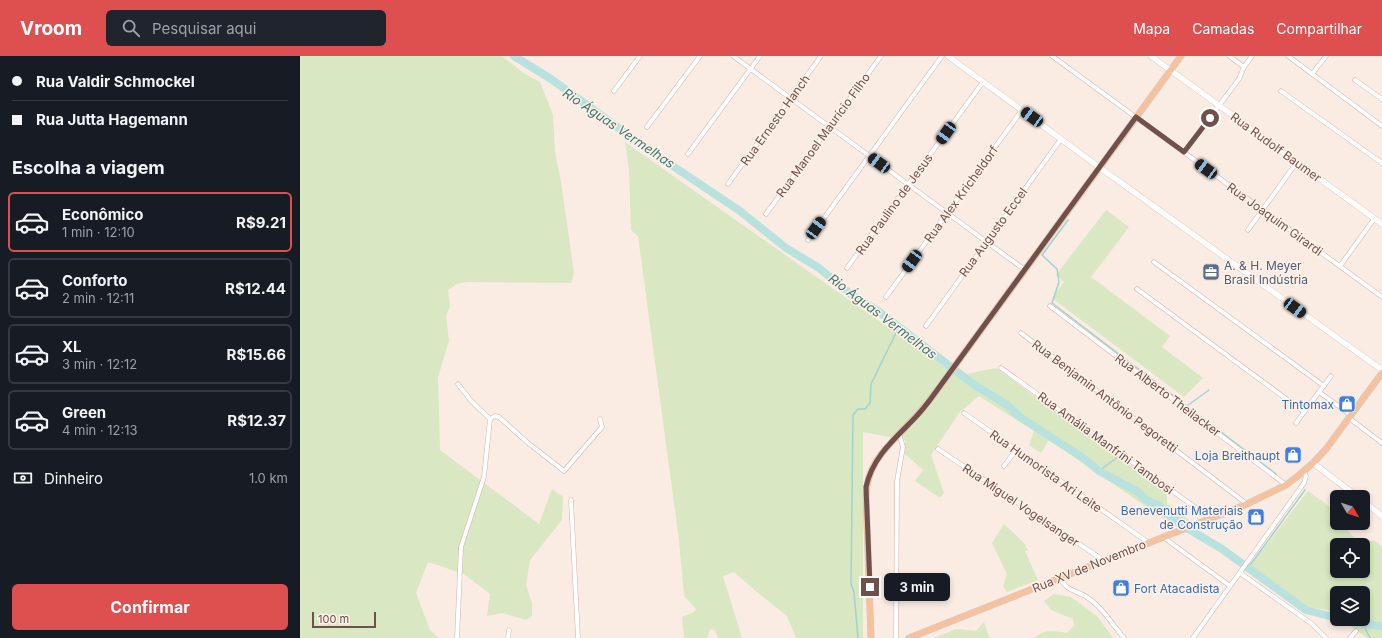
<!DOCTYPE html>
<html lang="pt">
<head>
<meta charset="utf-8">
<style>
	:root { --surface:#171b24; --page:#20242c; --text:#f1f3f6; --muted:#9ea1a6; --line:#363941; --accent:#dd504f }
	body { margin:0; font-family:Inter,sans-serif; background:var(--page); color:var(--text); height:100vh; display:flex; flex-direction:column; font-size:15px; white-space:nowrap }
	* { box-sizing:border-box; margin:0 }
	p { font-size:13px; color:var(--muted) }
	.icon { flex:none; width:22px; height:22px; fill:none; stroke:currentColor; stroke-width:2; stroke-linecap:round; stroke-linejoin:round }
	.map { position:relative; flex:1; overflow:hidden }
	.sheet { display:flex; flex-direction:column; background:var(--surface); width:300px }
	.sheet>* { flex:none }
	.banner { display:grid; align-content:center; height:88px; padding:0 12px; background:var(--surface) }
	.needle { width:26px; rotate:129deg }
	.tools { position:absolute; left:1030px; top:434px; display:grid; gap:8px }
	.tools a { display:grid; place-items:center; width:40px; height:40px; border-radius:6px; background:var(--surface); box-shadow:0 2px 6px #0003; font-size:20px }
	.scale { position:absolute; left:12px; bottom:10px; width:64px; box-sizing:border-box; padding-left:4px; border:2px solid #70504b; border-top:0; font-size:11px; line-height:14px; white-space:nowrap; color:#70504b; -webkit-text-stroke:3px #fef1e8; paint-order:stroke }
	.end { position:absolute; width:18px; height:18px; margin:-9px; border:5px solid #70504b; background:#fff; box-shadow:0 0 0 2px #fff }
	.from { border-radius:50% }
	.bubble { position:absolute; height:28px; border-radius:6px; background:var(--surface); box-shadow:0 2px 6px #0003; font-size:13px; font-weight:700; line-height:28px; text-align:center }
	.car { position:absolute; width:12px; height:24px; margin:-12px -6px; border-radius:5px; box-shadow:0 0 3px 1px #0007; background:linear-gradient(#222 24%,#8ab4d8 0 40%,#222 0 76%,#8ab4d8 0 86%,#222 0) }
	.banner b { display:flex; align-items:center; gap:14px; height:38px; font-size:15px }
	.banner b+b { border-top:1px solid var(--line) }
	.banner i { width:10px; height:10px; background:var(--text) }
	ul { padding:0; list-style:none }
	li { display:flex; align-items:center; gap:12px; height:60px; margin:0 8px 6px; padding:0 4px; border:2px solid var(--line); border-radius:6px }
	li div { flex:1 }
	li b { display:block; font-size:15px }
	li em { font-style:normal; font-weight:700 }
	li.selected { border-color:var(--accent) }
	li>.icon { width:36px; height:36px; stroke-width:1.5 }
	h2 { padding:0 12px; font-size:18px; line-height:48px }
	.pay { display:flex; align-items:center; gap:10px; height:44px; padding:0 12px; font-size:15px }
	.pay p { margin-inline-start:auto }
	.primary-button { display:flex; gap:8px; margin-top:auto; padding:8px 12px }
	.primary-button a { flex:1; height:46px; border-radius:6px; background:var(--accent); color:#fff; font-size:16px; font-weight:700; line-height:46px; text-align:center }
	header { display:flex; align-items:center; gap:24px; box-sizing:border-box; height:56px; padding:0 20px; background:var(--accent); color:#fff }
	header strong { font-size:19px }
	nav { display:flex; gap:22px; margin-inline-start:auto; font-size:14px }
	.search { width:280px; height:36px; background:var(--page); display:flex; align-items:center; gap:10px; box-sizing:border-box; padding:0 14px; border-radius:6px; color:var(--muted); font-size:15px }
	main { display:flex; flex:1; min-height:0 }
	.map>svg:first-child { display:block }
	.green { fill:#d9e7c2; fill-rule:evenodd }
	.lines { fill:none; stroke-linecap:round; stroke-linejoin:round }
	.stream { stroke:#a0d3d0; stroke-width:1.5 }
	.river { stroke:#b9e2df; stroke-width:8 }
	.street-casing { stroke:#cdb4ad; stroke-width:5 }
	.secondary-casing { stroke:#d0b3ab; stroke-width:6 }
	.primary-casing { stroke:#d4cac9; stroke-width:7 }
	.street { stroke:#fff; stroke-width:4 }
	.secondary { stroke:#fff; stroke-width:5.5 }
	.primary { stroke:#f5c29f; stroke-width:6 }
	.route { stroke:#70504b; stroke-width:5 }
	.labels { text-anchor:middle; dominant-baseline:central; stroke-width:3; stroke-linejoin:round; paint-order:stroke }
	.street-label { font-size:12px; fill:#70504b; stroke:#fef1e8 }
	.service-label { font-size:12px; fill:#4e5e75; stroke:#fef1e8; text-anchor:start }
	.shop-label { font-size:12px; fill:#366cbe; stroke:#fef1e8; text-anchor:end }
	.water-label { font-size:13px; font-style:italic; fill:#407672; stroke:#fef1e8 }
</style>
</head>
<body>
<header>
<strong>Vroom</strong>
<div class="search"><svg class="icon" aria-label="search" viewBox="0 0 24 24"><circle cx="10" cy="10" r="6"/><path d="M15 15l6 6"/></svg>Pesquisar aqui</div>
<nav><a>Mapa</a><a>Camadas</a><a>Compartilhar</a></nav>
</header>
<main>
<section class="sheet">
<div class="banner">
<b><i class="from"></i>Rua Valdir Schmockel</b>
<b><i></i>Rua Jutta Hagemann</b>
</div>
<h2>Escolha a viagem</h2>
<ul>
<li class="selected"><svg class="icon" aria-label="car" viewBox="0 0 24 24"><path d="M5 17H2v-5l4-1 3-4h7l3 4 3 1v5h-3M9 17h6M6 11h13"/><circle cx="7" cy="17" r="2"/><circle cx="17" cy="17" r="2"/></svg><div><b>Econômico</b><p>1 min · 12:10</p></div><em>R$9.21</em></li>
<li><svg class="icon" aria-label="car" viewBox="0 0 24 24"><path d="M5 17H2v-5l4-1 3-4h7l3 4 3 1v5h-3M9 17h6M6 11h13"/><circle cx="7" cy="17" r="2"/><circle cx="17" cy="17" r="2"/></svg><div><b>Conforto</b><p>2 min · 12:11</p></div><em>R$12.44</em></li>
<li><svg class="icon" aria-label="car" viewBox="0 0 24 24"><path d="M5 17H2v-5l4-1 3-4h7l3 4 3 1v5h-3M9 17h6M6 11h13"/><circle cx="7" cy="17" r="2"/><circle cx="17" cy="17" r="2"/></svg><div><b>XL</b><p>3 min · 12:12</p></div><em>R$15.66</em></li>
<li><svg class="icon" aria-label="car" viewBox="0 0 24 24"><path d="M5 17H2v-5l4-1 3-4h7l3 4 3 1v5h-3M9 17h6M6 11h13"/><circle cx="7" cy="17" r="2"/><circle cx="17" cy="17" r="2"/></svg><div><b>Green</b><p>4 min · 12:13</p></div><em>R$12.37</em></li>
</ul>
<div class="pay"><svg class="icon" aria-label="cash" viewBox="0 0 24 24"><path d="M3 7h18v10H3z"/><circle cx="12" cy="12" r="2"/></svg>Dinheiro<p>1.0 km</p></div>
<div class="primary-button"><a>Confirmar</a></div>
</section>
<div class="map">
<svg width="1082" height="582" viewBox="0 0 1082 582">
	<rect width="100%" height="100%" fill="#faece3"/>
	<g class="green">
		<polygon points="0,0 202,0 225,18 240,26 253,59 255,96 261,126 274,217 271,227 167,226 157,228 148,234 150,250 146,259 149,285 138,321 140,394 239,468 252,433 263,441 262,464 230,504 226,529 232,547 232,560 226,564 202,557 187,560 190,538 164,518 128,506 116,537 130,574 138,582 0,582"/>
		<polygon points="325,86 657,320 696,312 867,436 867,447 889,464 873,469 749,384 741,397 729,389 734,375 679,340 659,357 631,399 644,437 640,442 615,425 623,414 605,398 605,384 563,376 563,582 496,582 487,560 457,536 434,516 423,520 442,582 418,582 415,574 410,573 407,582 384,582 382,561 394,556 396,553 384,540 379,484 338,180 331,174 329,113"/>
		<polygon points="806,154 829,171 791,221 870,280 862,291 903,322 884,341 752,242 764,226 756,219"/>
		<path d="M1008 435 1037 456V467H1046L1045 472 1056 483 1075 485 1082 490V582H1067L1041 563H1063V537H1037V560L1028 554 1009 551 950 510ZM1037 489H1063V515H1037Z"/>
		<polygon points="704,468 725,488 728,494 725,495 738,524 707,536 703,530 707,518 692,487"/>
		<path d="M754 538 771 541 797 560 813 582H734C747 572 753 575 767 577L774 570 773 563 751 554 744 545Z"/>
		<polygon points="684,566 689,581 693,582 634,582 656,573 676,575"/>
	</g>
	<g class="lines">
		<g class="stream">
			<polyline points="768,164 742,199 757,213 759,226 752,247 976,418"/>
			<polyline points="887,350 909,334"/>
			<polyline points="799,415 819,400"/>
			<polyline points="948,512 1005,434"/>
			<polyline points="1063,568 1070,582"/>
			<polyline points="558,582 554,536 551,528 553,359 558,353 565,353 570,347 571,328 597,275 597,270"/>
		</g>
		<g class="river">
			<polyline points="214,0 251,23 349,94 440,155 486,192 519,212 553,240 578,255 673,328 707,349 720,361 783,402 799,415 838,436 846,444 858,449 880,468 922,493 1006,554 1037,562"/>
			<polyline points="1042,563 1063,568 1082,570"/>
		</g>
		<defs>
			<g id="street">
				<polyline points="433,0 725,214"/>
				<polyline points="752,0 1082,241"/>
				<polyline points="929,0 944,11"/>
				<polyline points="988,0 1082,70"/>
				<polyline points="1012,18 1026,0"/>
				<polyline points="1055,24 1082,43"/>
				<polyline points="314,35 340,0"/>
				<polyline points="981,35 1082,107"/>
				<polyline points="347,71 400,0"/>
				<polyline points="884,96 939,23 944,11 952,0"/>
				<polyline points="388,98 460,0"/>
				<polyline points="428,128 521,0"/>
				<polyline points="466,158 581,0"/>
				<polyline points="948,174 997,106"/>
				<polyline points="508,184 642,0"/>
				<polyline points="854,206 1024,330"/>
				<polyline points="1040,210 1074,163"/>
				<polyline points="547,212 683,26"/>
				<polyline points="837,233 1004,356"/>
				<polyline points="586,241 722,54"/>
				<polyline points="750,250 986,429"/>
				<polyline points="626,270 761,83"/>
				<polyline points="721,277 947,448"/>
				<polyline points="701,312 910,462"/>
				<polyline points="158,328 172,346 190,363"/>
				<polyline points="1019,336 1051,359"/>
				<polyline points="664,357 849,487"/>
				<polyline points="1049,362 1082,387"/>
				<polyline points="996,367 1031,320"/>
				<polyline points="638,393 803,504"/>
				<polyline points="704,410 716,394"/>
				<polyline points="271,444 278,582"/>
				<polyline points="863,481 930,530"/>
				<polyline points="940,517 1012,568 1026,582"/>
				<path d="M760 522C766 534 774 534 785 540 801 549 812 568 824 582"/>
				<polyline points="157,582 161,491 184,421 190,363 195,360 199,361 228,387 264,415 302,371 300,363"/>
				<polyline points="208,582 209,574"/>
				<polyline points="596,582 597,425 603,391 599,378"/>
				<polyline points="893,582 1004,427 1006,420 1004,415"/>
				<polyline points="1050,582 1056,575"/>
			</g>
			<g id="secondary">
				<polyline points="648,0 799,111 1082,314"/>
				<polyline points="851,0 1082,168"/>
				<polyline points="1013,407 1058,441"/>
				<polyline points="1063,445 1082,460"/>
			</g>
			<g id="primary">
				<path d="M571 582 566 440C567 409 584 394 605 372 615 361 626 350 635 337L881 0"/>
				<polyline points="609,582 947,448 986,429 998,420 1013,407 1026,393 1082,317"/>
			</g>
		</defs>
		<use href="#street" class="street-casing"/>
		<use href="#secondary" class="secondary-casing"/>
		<use href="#primary" class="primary-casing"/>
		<use href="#street" class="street"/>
		<use href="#secondary" class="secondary"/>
		<use href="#primary" class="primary"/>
	</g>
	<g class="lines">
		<path class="route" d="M570 531 566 431C572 403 592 385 611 366 620 357 628 347 635 337L836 61 884 96 910 62"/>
	</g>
	<defs>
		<symbol id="office-square" viewBox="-11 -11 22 22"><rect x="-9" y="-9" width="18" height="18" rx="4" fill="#5c6f8a" stroke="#fef1e8"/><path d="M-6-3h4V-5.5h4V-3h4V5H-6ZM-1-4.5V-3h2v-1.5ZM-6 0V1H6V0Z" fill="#fff"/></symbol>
		<symbol id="shop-square" viewBox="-11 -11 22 22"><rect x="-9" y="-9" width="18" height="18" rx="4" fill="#3f7fe0" stroke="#fef1e8"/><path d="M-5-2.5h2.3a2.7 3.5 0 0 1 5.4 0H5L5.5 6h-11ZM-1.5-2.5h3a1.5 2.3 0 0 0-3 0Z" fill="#fff"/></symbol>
	</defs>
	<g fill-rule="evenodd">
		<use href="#office-square" x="901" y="206" width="20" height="20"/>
		<use href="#shop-square" x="1037" y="338" width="20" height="20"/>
		<use href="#shop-square" x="983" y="389" width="20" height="20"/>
		<use href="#shop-square" x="946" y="451" width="20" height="20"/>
		<use href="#shop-square" x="811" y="522" width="20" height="20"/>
	</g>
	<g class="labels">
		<g class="street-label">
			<text transform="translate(475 64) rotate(-54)">Rua Ernesto Hanch</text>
			<text transform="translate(523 79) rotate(-54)">Rua Manoel Maurício Filho</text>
			<text transform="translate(976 91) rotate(36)">Rua Rudolf Baumer</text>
			<text transform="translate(661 138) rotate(-54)">Rua Alex Kricheldorf</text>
			<text transform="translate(594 148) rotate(-54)">Rua Paulino de Jesus</text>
			<text transform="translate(975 163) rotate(36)">Rua Joaquim Girardi</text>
			<text transform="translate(693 176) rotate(-54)">Rua Augusto Eccel</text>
			<text transform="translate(868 339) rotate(37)">Rua Alberto Theilacker</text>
			<text transform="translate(805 340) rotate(37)">Rua Benjamin Antônio Pegoretti</text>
			<text transform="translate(806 387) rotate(36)">Rua Amália Manfrini Tambosi</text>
			<text transform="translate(746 415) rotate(35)">Rua Humorista Ari Leite</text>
			<text transform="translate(721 449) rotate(34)">Rua Miguel Vogelsanger</text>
			<text transform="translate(789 510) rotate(-22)">Rua XV de Novembro</text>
		</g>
		<g class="service-label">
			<text x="924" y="209">A. &amp; H. Meyer<tspan x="924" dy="14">Brasil Indústria</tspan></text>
		</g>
		<g class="shop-label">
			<text x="1034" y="348">Tintomax</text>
			<text x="980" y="399">Loja Breithaupt</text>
			<text x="943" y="454">Benevenutti Materiais<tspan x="943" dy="14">de Construção</tspan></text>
			<text x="834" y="532" text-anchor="start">Fort Atacadista</text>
		</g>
		<g class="water-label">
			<text transform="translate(319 72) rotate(34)">Rio Águas Vermelhas</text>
			<text transform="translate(583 260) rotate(37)">Rio Águas Vermelhas</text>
		</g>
	</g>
</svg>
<div class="tools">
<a><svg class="needle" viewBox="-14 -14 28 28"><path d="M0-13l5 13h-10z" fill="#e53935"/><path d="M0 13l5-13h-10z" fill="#9ea1a6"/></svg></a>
<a><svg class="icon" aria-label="locate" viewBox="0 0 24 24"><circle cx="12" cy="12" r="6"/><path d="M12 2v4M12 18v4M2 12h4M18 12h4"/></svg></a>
<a><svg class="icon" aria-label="layers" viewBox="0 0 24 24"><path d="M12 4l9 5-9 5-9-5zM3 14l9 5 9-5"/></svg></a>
</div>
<div class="scale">100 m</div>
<i class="end from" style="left:910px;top:62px"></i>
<i class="end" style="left:570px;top:531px"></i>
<div class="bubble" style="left:584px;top:517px;width:66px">3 min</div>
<i class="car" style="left:732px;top:61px;rotate:306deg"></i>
<i class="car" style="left:646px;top:77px;rotate:216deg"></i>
<i class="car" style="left:579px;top:107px;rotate:306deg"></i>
<i class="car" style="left:906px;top:113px;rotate:306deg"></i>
<i class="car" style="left:516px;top:172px;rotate:36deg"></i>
<i class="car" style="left:612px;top:205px;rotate:216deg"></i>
<i class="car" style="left:995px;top:252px;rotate:126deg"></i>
</div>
</main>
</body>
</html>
